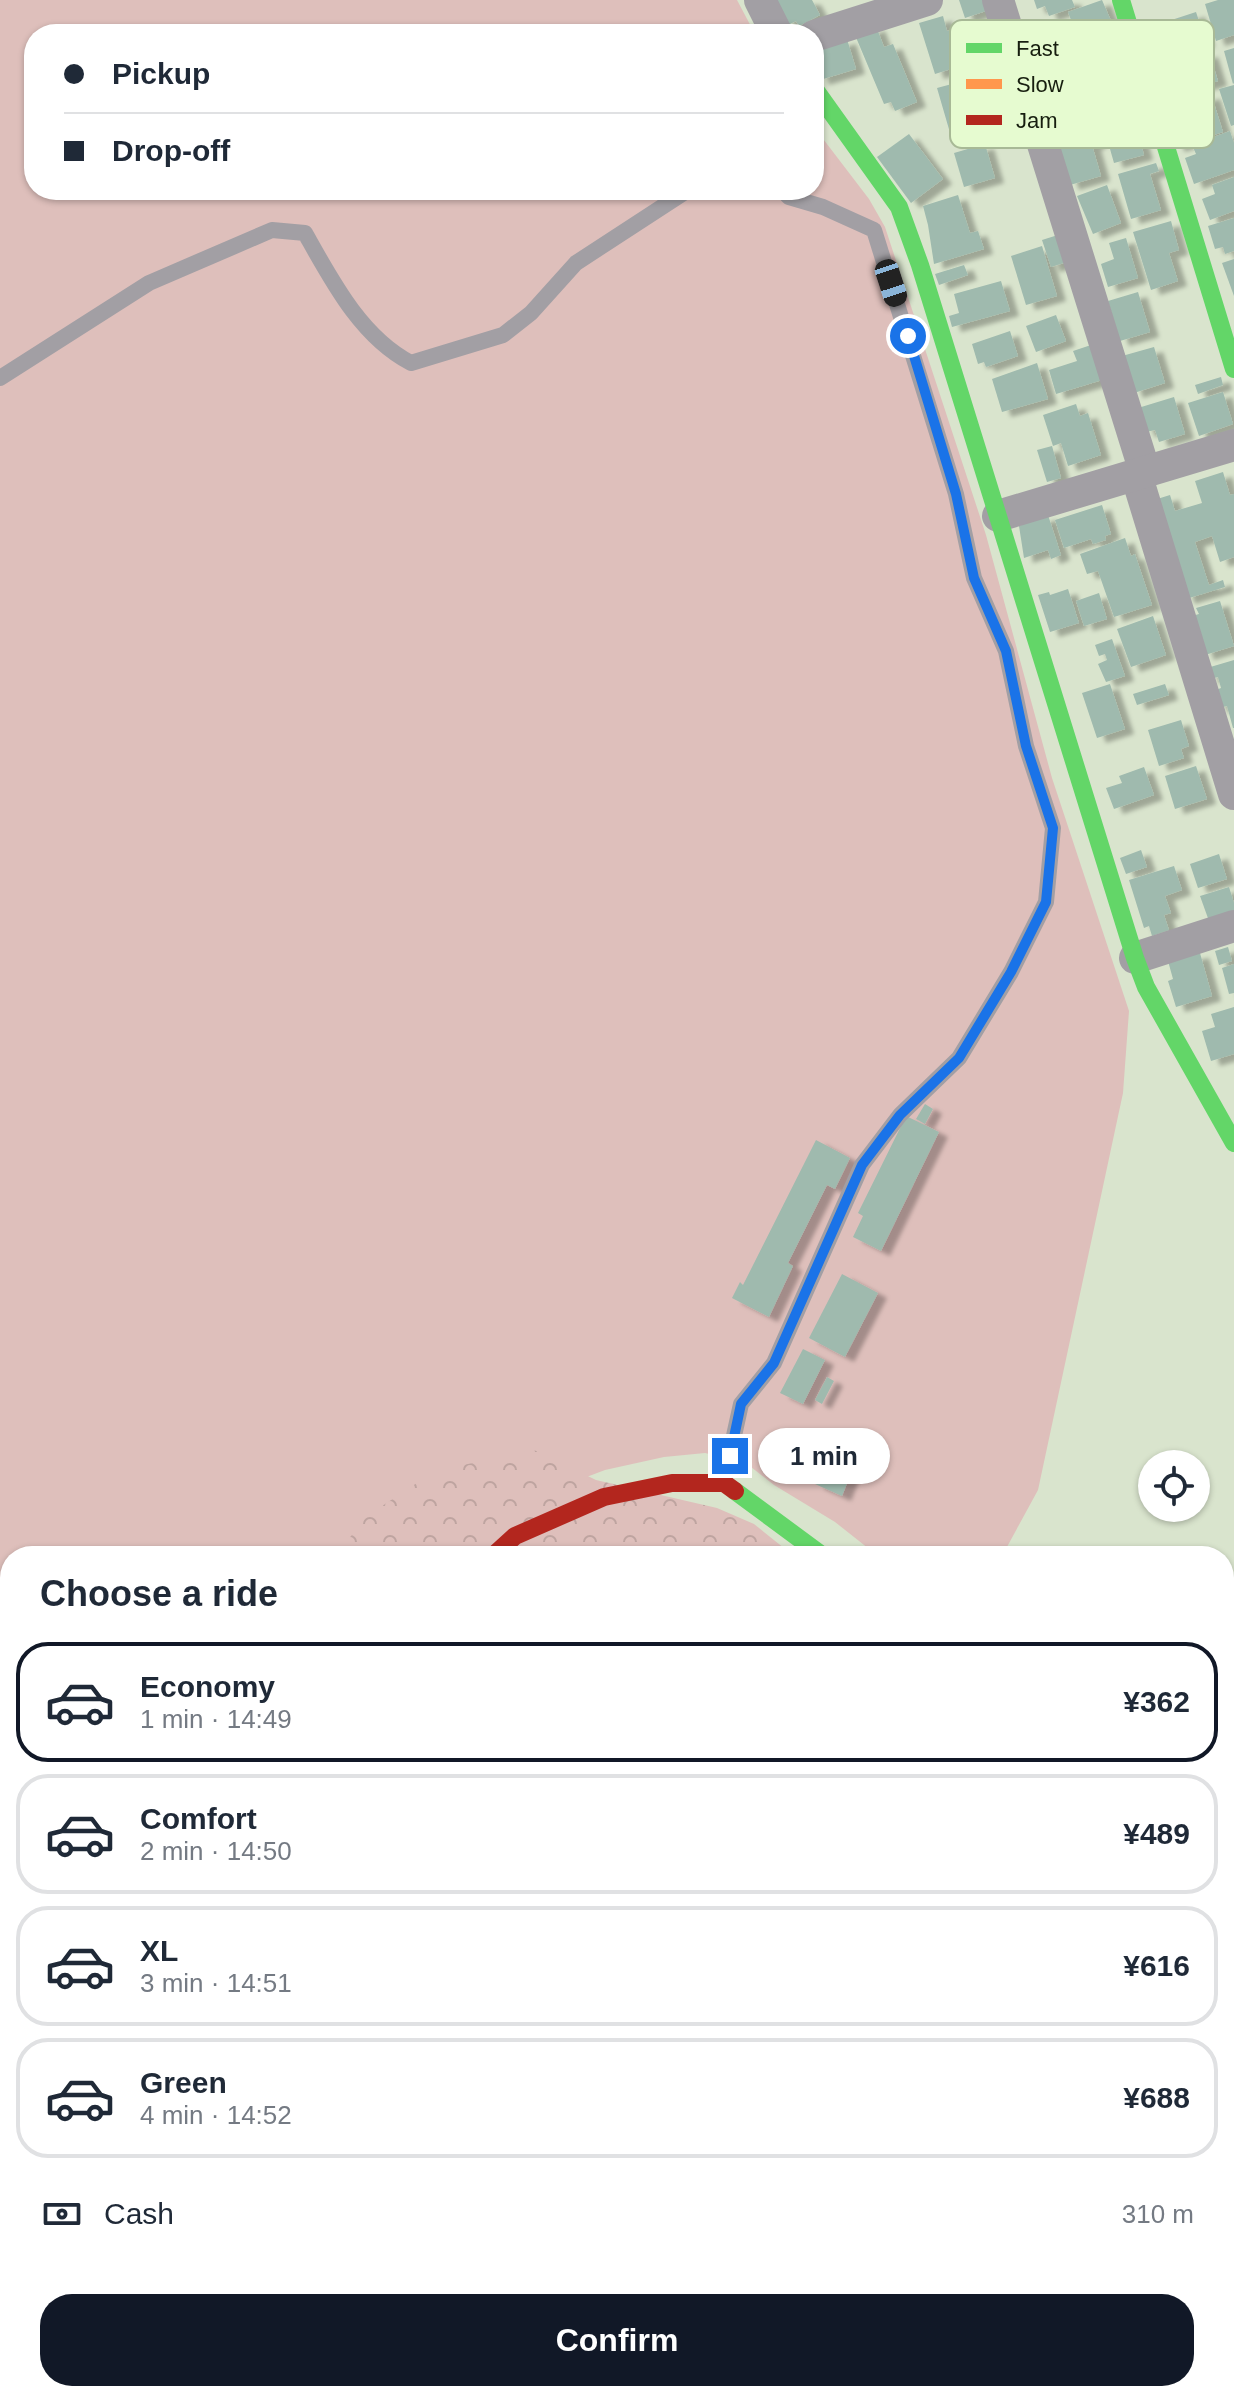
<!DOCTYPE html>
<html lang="en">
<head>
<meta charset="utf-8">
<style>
	:root { --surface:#fff; --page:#f6f6f7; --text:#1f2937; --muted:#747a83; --line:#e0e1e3; --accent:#111827 }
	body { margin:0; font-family:Helvetica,sans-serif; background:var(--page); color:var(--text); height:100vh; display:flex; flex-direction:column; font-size:30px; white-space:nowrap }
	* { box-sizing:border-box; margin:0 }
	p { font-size:26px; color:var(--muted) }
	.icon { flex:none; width:44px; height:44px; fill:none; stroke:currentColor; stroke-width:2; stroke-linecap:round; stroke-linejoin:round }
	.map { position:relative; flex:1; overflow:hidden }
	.details { position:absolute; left:0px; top:1546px; width:1234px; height:856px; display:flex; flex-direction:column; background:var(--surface); border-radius:32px 32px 0 0; box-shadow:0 2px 6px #0004 }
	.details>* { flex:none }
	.top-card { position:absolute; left:24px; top:24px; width:800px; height:176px; border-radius:32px; box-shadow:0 2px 6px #0004; display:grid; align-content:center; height:176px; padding:0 40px; background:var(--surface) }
	.controls { position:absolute; left:1138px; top:1450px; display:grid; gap:16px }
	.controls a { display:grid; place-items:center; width:72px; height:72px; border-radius:50%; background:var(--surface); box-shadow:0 2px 6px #0004; font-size:40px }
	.end { position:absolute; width:36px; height:36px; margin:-18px; border:10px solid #1a73e8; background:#fff; box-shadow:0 0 0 4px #fff }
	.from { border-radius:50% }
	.bubble { position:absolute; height:56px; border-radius:28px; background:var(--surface); box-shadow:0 2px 6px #0004; font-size:26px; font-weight:800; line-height:56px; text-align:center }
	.car { position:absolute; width:24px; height:48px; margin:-24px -12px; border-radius:10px; box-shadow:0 0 6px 2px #0007; background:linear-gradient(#222 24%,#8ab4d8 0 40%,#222 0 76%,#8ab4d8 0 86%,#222 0) }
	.top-card b { display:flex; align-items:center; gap:28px; height:76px; font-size:30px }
	.top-card b+b { border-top:2px solid var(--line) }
	.top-card i { width:20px; height:20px; background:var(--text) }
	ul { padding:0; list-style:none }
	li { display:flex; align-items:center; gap:24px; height:120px; margin:0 16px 12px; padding:0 24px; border:4px solid var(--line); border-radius:32px }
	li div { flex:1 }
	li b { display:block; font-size:30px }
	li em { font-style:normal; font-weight:800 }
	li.active { border-color:var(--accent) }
	li>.icon { width:72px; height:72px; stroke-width:1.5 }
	h2 { padding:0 40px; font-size:36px; line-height:96px }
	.pay { display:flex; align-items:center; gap:20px; height:88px; padding:0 40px; font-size:30px }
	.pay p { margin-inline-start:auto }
	.primary-button { display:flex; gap:16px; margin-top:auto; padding:16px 40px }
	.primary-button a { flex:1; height:92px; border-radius:32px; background:var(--accent); color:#fff; font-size:32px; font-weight:800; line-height:92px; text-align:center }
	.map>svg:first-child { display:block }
	.grass { fill:#debfbb }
	.forest { fill:url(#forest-crowns) }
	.building { fill:#9fbaae; filter:url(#shadow) }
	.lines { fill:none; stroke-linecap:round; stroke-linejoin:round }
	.path { stroke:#a3a3a2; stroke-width:5; stroke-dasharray:4 4; stroke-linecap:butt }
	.lane { stroke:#a29fa4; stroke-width:16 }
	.street { stroke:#a29fa4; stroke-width:32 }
	.fast { stroke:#63d668; stroke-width:18 }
	.slow { stroke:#ff974d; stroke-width:18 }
	.jam { stroke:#b3261e; stroke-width:18 }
	.route { stroke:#1a73e8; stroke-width:10 }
	.key { fill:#e6fbd0; stroke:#a8b996; stroke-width:2 }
	.key-label { font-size:22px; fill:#171e0f }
</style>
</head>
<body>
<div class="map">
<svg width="1234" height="2402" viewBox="0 0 1234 2402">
	<defs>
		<pattern id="forest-crowns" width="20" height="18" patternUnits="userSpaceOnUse" patternTransform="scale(2)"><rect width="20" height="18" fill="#debfbb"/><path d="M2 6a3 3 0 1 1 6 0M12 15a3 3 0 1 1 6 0" fill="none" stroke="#bea4a0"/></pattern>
		<filter id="shadow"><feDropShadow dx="9" dy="5" stdDeviation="2" flood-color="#0004"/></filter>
	</defs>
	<rect width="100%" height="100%" fill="#d9e4cd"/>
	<polygon class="grass" points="0,0 737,0 755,34 34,34 34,190 814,190 814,127 869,199 885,227 986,535 1052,778 1129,1011 1123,1093 1038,1490 1002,1556 878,1556 835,1522 774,1485 746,1463 705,1453 664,1457 605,1470 547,1492 473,1556 10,1556 10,2057 0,2068"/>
	<g class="forest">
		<polygon points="534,1450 596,1480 717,1508 754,1524 794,1556 335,1556 367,1516 435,1471"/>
		<polygon points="0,1830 10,1831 10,1899 0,1899"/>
		<polygon points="1224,2051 1234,2063 1234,2402 31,2402 25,2392 1224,2392"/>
		<polygon points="10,2110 10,2363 0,2344 0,2119"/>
	</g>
	<g class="building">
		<polygon points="775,0 812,0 820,15 799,26 796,21 788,25"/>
		<polygon points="959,0 982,0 986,11 965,18"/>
		<polygon points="1034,0 1072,0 1075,7 1049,16 1045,6 1037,9"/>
		<polygon points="1102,0 1130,65 1093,79 1068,12"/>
		<polygon points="1218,0 1234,0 1234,35 1216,41 1205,4"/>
		<polygon points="1196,12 1206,42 1160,57 1150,27"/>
		<polygon points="943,16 947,31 958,28 964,48 968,47 973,62 935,74 919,23"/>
		<polygon points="1061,19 1090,115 1066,122 1036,26"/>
		<polygon points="876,26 884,47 893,44 917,102 895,111 891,102 884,104 855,35"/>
		<polygon points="847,39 856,69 820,80 814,60 814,49"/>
		<polygon points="1234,48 1234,83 1233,84 1224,51"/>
		<polygon points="1209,52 1218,81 1173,95 1164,66"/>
		<polygon points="974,78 988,124 982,125 985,134 953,143 937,88"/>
		<polygon points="1234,85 1234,125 1231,126 1219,89"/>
		<polygon points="1211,94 1223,132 1176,147 1160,110"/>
		<polygon points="1134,119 1144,155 1114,163 1104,128"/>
		<polygon points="1094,129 1098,143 1092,145 1101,176 1070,185 1057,140"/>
		<polygon points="1230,131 1234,143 1234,170 1194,184 1185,158 1196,154 1192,145"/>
		<polygon points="909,134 943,179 911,203 877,157"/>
		<polygon points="985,144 995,178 964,187 954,153"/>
		<polygon points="1156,163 1159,171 1150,174 1161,210 1131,219 1118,174"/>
		<polygon points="1234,177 1234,211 1210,220 1202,199 1215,194 1212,185"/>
		<polygon points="1107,185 1121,223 1093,234 1077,196"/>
		<polygon points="958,195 970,233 978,231 984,249 934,264 928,225 923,206"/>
		<polygon points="1234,218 1234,251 1225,254 1223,247 1215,249 1208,226"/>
		<polygon points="1171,221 1179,250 1169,253 1178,281 1151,290 1133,232"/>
		<polygon points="1061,234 1070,261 1051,267 1042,240"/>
		<polygon points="1126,238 1138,278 1108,287 1101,264 1114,259 1109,243"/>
		<polygon points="1042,246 1057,296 1026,305 1011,256"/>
		<polygon points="1234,259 1234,296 1222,263"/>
		<polygon points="964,265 968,275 939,285 935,274"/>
		<polygon points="1001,281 1010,311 952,327 949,316 959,313 954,294"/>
		<polygon points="1138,292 1150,332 1120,341 1108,301"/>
		<polygon points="1056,315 1066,341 1036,352 1026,326"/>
		<polygon points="1010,331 1018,356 986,367 984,362 978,364 972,344"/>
		<polygon points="1091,345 1102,380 1056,394 1049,370 1077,361 1073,351"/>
		<polygon points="1154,347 1165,383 1134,393 1122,356"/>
		<polygon points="1037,363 1048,399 1002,412 992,379"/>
		<polygon points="1221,377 1223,385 1198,394 1195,385"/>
		<polygon points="1223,392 1233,424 1199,436 1188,403"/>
		<polygon points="1174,397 1185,434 1159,442 1155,430 1146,432 1138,408"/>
		<polygon points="1076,404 1080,416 1088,413 1101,455 1068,466 1061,443 1053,446 1043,415"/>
		<polygon points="1052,446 1061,478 1047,482 1037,450"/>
		<polygon points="1223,472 1230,495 1234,494 1234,557 1220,562 1212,536 1195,542 1209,585 1223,580 1225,587 1186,599 1154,500 1170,495 1175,511 1202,503 1195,481"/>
		<polygon points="1102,505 1111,534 1105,536 1106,540 1093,544 1091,539 1064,548 1055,520"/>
		<polygon points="1048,515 1061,555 1051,559 1048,550 1024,558 1019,526"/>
		<polygon points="1125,538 1131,556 1135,554 1152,605 1114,617 1098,571 1087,574 1080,554"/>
		<polygon points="1068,589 1079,623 1050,632 1038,595 1049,592 1050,595"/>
		<polygon points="1099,593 1107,619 1084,626 1076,601"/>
		<polygon points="1220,601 1234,646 1205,655 1192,616 1199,614 1196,608"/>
		<polygon points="1153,616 1166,655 1131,667 1117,629"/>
		<polygon points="1112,639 1125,676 1106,682 1098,664 1107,660 1105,654 1099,656 1095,645"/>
		<polygon points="1234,660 1234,728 1233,728 1227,706 1219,708 1213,691 1221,688 1218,677 1210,679 1207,668"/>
		<polygon points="1110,684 1125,729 1097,738 1082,693"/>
		<polygon points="1165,684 1169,695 1137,705 1133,694"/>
		<polygon points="1181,720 1189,746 1181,749 1184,758 1159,766 1148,730"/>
		<polygon points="1196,766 1207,799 1175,809 1165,776"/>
		<polygon points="1144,767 1154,795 1114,809 1106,788 1122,783 1119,776"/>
		<polygon points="1141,850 1147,867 1126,874 1120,858"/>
		<polygon points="1219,854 1227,879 1198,888 1190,864"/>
		<polygon points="1174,866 1182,890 1165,896 1171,913 1164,915 1169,930 1152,936 1149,926 1144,928 1129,880"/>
		<polygon points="1229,887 1234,903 1234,913 1209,921 1200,896"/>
		<polygon points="1228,947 1232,961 1219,965 1215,951"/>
		<polygon points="1200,953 1212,996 1176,1007 1168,981 1173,979 1168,961"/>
		<polygon points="1234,964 1234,993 1229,994 1222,968"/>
		<polygon points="1234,1007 1234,1054 1211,1061 1202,1031 1215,1027 1211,1014"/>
		<polygon points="925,1104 933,1109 925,1124 916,1119"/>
		<polygon points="906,1116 939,1132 881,1251 853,1237 863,1216 858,1213"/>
		<polygon points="816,1140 850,1158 835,1189 827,1185 788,1263 793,1266 769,1317 732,1298 740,1282 743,1285"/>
		<polygon points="842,1274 878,1293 845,1357 809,1338"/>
		<polygon points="803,1349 825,1360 803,1404 780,1393"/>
		<polygon points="827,1377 834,1381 822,1404 815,1400"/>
		<polygon points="833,1451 851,1459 846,1469 852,1471 842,1496 815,1484 826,1459 829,1460"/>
		<polygon points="0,2186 10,2190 3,2212 0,2211"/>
	</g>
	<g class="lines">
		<polyline class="path" points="1224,2018 1234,2029"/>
		<g class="lane">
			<path d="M0 378 149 283 272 230 305 233C332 281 361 337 411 363L503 335 531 313 576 263 688 190"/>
			<polyline points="724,1481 741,1404 774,1363 862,1165 900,1115 959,1058 1011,972 1046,902 1053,828 1026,746 1006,651 974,578 956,494 874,230 823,207 789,197 782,190"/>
			<polyline points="0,2374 15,2402"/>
		</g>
		<g class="street">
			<polyline points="760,0 777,34"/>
			<polyline points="998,0 1145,472"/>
			<polyline points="814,36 927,0"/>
			<polyline points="1136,474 1234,794"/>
			<polyline points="998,516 1234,445"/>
			<polyline points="1135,958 1234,926"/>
		</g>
		<g class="fast">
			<polyline points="1121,0 1234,369"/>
			<polyline points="814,88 899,207 920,265 1135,958 1146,987 1234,1143"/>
			<polyline points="735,1491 823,1556"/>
			<polyline points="1224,1771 1234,1769"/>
		</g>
		<polyline class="slow" points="0,2091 10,2081"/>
		<polyline class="jam" points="493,1556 515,1536 604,1497 672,1483 724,1483 735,1491"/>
	</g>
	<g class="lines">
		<polyline class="route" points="730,1456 741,1404 774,1363 862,1165 900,1115 959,1058 1011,972 1046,902 1053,828 1026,746 1006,651 974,578 956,494 908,336"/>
	</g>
	<rect x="950" y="20" width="264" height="128" rx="12" class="key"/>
	<rect x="966" y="43" width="36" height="10" fill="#63d668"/>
	<rect x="966" y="79" width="36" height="10" fill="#ff974d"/>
	<rect x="966" y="115" width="36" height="10" fill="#b3261e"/>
	<g class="key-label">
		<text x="1016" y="56">Fast</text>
		<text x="1016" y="92">Slow</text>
		<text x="1016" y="128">Jam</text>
	</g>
</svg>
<div class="controls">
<a><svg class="icon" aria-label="locate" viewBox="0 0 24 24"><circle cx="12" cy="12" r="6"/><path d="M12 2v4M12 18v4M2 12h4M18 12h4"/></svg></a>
</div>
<i class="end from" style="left:908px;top:336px"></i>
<i class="end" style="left:730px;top:1456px"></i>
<div class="bubble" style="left:758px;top:1428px;width:132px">1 min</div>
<i class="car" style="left:891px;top:283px;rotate:162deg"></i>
<div class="top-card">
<b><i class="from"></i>Pickup</b>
<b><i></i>Drop-off</b>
</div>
<section class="details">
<h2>Choose a ride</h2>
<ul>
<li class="active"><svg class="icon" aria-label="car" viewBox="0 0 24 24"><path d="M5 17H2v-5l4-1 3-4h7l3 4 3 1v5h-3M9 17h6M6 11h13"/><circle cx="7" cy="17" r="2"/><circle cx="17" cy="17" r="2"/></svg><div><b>Economy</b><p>1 min · 14:49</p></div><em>¥362</em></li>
<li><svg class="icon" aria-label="car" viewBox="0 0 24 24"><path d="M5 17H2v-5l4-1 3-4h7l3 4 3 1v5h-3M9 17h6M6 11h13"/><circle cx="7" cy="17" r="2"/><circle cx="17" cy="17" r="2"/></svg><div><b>Comfort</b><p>2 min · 14:50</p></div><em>¥489</em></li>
<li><svg class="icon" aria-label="car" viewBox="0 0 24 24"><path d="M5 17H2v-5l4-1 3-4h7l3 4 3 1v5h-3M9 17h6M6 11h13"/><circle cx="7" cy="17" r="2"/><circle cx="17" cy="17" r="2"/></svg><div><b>XL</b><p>3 min · 14:51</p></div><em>¥616</em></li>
<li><svg class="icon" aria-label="car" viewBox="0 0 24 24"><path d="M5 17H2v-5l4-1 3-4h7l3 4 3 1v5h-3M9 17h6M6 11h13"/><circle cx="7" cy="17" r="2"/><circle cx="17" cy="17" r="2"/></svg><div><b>Green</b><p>4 min · 14:52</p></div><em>¥688</em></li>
</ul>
<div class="pay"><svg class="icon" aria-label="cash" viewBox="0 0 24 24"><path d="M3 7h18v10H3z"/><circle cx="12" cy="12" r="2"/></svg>Cash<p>310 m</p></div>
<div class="primary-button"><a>Confirm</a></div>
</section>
</div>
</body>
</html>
